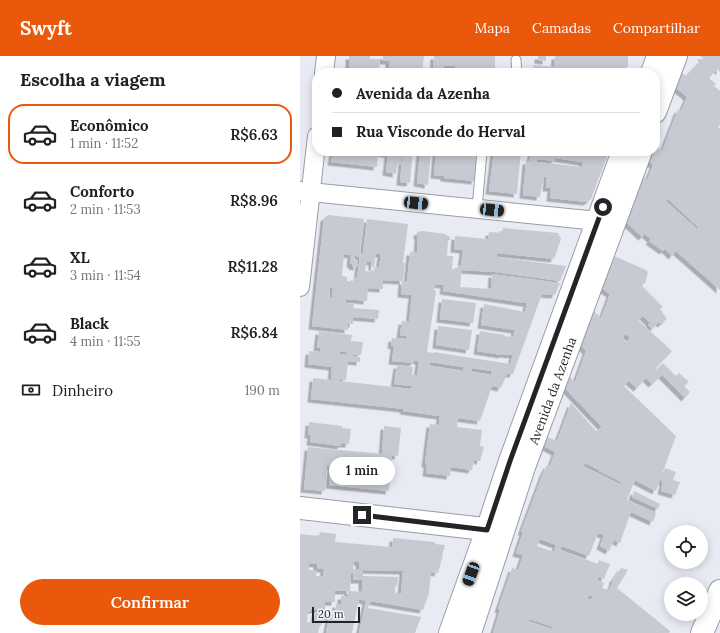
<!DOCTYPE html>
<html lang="pt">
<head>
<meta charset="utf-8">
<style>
	:root { --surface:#fff; --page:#f2f2f2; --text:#202124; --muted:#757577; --line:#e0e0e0; --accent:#ea580c }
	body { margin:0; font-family:Lora,serif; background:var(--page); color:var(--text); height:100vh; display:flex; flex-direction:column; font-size:15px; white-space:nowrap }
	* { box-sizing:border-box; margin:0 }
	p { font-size:13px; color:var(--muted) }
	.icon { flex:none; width:22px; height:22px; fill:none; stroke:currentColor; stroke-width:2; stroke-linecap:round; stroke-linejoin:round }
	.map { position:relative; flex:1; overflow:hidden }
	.sheet { display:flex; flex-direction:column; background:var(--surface); width:300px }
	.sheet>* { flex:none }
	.hud { position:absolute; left:12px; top:12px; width:348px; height:88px; border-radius:16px; box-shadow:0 2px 10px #0003; display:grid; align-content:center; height:88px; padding:0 20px; background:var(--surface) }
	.controls { position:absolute; left:364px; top:469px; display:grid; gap:8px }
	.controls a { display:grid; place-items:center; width:44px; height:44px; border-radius:50%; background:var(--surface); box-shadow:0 2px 10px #0003; font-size:20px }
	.scale { position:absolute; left:12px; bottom:10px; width:48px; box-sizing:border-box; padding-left:4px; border:2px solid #232427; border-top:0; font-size:11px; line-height:14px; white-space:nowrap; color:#232427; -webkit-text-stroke:3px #f6f8ff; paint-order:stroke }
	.end { position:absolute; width:18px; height:18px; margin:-9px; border:5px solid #232427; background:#fff; box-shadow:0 0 0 2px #fff }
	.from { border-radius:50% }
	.bubble { position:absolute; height:28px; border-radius:14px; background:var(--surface); box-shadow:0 2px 10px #0003; font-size:13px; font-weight:600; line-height:28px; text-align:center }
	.car { position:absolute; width:12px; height:24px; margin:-12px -6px; border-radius:5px; box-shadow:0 0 3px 1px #0007; background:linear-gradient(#222 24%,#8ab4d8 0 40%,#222 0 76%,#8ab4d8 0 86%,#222 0) }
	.hud b { display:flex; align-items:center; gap:14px; height:38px; font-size:15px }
	.hud b+b { border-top:1px solid var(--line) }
	.hud i { width:10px; height:10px; background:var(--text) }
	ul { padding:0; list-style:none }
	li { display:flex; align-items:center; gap:12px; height:60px; margin:0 8px 6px; padding:0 12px; border:2px solid transparent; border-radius:16px }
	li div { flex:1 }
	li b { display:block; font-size:15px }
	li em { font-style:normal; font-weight:600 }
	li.on { border-color:var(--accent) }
	li>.icon { width:36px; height:36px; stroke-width:1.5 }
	h2 { padding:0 20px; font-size:18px; line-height:48px }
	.pay { display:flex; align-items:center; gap:10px; height:44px; padding:0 20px; font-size:15px }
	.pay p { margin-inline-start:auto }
	.button { display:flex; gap:8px; margin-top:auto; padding:8px 20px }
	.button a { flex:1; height:46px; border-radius:24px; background:var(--accent); color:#fff; font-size:16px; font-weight:600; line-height:46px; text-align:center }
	header { display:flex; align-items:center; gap:24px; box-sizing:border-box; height:56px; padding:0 20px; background:var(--accent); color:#fff }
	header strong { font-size:19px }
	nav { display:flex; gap:22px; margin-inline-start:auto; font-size:14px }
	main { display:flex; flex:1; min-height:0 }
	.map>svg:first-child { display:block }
	.building { fill:#c7cad2; fill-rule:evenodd; filter:url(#shadow) }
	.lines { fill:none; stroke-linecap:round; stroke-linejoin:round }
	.lane-casing { stroke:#9a9da4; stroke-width:11 }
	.street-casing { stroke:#9a9da4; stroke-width:20 }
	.secondary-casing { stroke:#9a9da4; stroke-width:24 }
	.lane { stroke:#fff; stroke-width:9 }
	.street { stroke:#fff; stroke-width:18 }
	.secondary { stroke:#fff; stroke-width:22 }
	.route { stroke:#232427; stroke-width:5 }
	.labels { text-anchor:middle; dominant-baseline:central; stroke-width:4; stroke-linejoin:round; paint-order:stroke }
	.street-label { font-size:13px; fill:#232427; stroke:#f6f8ff }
</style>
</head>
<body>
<header>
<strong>Swyft</strong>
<nav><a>Mapa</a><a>Camadas</a><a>Compartilhar</a></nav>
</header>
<main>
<section class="sheet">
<h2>Escolha a viagem</h2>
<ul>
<li class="on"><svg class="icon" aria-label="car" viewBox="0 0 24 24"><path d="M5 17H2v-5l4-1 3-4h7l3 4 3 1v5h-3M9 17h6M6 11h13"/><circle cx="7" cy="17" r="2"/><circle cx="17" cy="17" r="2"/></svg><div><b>Econômico</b><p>1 min · 11:52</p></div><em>R$6.63</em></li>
<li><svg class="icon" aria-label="car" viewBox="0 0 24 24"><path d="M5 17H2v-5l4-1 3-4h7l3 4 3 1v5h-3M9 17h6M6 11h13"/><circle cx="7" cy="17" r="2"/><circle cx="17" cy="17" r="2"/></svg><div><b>Conforto</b><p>2 min · 11:53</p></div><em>R$8.96</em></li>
<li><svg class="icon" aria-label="car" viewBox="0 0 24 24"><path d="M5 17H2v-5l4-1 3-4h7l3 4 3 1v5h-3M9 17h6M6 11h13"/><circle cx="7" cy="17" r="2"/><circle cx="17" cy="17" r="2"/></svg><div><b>XL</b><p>3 min · 11:54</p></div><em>R$11.28</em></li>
<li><svg class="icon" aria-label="car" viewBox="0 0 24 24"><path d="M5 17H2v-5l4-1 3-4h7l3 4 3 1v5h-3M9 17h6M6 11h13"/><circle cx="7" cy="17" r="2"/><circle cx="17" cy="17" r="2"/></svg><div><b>Black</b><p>4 min · 11:55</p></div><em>R$6.84</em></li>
</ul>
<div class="pay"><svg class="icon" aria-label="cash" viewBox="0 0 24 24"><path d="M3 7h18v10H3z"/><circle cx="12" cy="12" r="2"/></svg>Dinheiro<p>190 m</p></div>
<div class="button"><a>Confirmar</a></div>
</section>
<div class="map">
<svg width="420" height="577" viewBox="0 0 420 577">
	<defs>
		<filter id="shadow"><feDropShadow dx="-3.5" dy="3.5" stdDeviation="0" flood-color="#0004"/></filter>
	</defs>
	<rect width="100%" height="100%" fill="#e8ebf3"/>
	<g class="building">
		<polygon points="49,0 70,0 70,3 80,3 79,17 49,16"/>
		<polygon points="83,0 124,0 122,17 111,17 112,13 103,12 102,17 89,17 89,5 83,5"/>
		<polygon points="134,0 195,0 195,15 186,14 185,17 155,17 155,10 144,10 144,17 133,17"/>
		<polygon points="238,0 246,0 246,5 238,4"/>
		<polygon points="255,0 328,0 328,10 320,17 233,17 233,9 254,11"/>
		<path d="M400 0H420V16L417 13 409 22 416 28 414 30 420 35V69L418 71 420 73V234L376 195 372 200 365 193 363 195 349 185 351 183 345 178 342 181 326 166 343 121 347 124 353 109 349 105 353 95H355V89L362 95 378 53 381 55 387 41 375 31 381 16 386 20 403 2ZM368 143 398 171 397 173 366 145Z"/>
		<polygon points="33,95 102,95 100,109 97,108 96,118 86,116 88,98 78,97 77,111 31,106"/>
		<polygon points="103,95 113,95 110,127 100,126"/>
		<polygon points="120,95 131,95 128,129 117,127"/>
		<polygon points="136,95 178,95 175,125 144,122 144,120 134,119"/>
		<polygon points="194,95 221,95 217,138 189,135"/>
		<path d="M232 95H291V96L308 98 291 143 287 146 250 142 251 132H246L247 121H244L243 128H242L240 141 223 139 226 105H229ZM255 102 282 106V111L237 106V103L255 105Z"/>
		<path d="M28 159 64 163 60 197H63L67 163 108 168 103 207H105L103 225 107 226 110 196H117L118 181 117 178V176L122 175 146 178V179L150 181V184H148L147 200H153L152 213 157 214 158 209H161L163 194 154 193 155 180 188 183 189 176 202 177 203 172 258 177 261 183 254 203 197 197V201L266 210 260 225 195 216 162 214 160 231 191 233 192 218 260 227 255 239 242 238 213 318H207L201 332 192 330 180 365 158 362 157 371 182 374 180 390 184 391 180 405 174 404 172 414 151 411 150 420 126 417 127 408H125L130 368 139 369 140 360 103 355 104 353 11 343 13 322 111 333V330L94 328 97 309 113 311 112 319H117L119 305 114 304V307L92 305 94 290 91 289 92 282 106 283 107 280 100 279 102 265 109 266 112 239 101 238 102 225 83 224V233L68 232 67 245 46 243V247L54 248 53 252 79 254 78 263 53 261V268H48V274L12 270 24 162ZM44 198 51 199 50 208H52V210L57 211 58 205 54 204 55 200H60L57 222 54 221V226L47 225V221L42 220ZM76 198H81L79 212 74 211V216L65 215 67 205 72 206V211H74ZM135 228 144 229 143 235 225 247H227L225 256 184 248 181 269 215 274 213 281 204 280 205 279 180 275 177 295 202 299V298L213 299 210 308 134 296V297L127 296 136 235 134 234ZM30 232H33L32 242 29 241ZM130 306 163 311V315L129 310ZM172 312 192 315 191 319 171 316Z"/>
		<path d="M314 200 346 214 348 216 345 228 340 227V228L363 251 360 253 367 263 361 268 359 266 352 273 348 269 350 267 343 260 338 264 372 295 355 313 356 314 363 307 376 320 379 317 389 326 384 330 390 336 385 342 362 319 352 328 346 322 337 332 329 325 324 330 376 380 356 435 335 424 327 444 356 457 353 466 331 456 320 487 314 484 309 495 300 490 304 479 298 477 289 500 262 490 260 494 298 508 299 504 310 508 304 523 298 521 297 524 304 527 302 532 309 534 313 525H312L321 512 328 514 317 532 370 575 369 577H193L200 554 198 553 212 512 218 514 223 499 216 497 223 476H221L243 417 247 409 250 410 255 396 244 390 247 381 257 385 271 347 296 375 302 371 265 332 270 321 275 326 286 295 281 289 294 255 301 262 310 238 303 233ZM326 278 330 282 326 286 322 282ZM285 407 299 414V415L321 426 320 428 283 410ZM240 483 256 489 254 496 237 490ZM289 539 293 540 291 544 287 543ZM229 563 253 571 252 573 228 565Z"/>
		<polygon points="142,243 176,247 173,267 140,263"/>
		<polygon points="138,270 172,274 169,294 136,289"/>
		<polygon points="19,275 52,279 51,285 63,286 61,299 46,298 46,296 40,295 39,298 60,301 60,306 48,305 46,324 31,323 32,311 8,308 9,295 20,296 20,292 17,292"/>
		<polygon points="9,366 42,370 42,372 51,373 49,388 41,388 41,390 10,386 11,379 8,379"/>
		<polygon points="84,370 101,372 98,400 92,400 89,435 29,429 31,410 27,410 25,435 4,433 8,391 82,398"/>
		<polygon points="365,412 376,416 373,424 380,426 375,439 361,435 363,426 361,425"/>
		<polygon points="334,435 360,448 358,453 332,441"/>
		<path d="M20 476 36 478 35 486 92 491 93 482 135 486V488L145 489 142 499H143L138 517 131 516 129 537 123 554 70 545 68 552 121 561 115 577H59L66 545 59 543 52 577H26L29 562 24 561V565L19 572 18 577H0V478L19 480ZM54 506H59V512L63 514 103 515 101 537H95V530H97L98 521 63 520V514L53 513ZM9 507 17 508V513H24L23 520H16L17 514H9ZM51 516H53V524H62V536L50 535ZM35 535H48V540H41V549L36 548 35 557 15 556 14 566H7L8 556H10L11 554H25V546H35Z"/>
	</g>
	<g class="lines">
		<defs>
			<g id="lane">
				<polyline points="216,4 217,17"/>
				<polyline points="177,153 182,95"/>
			</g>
			<g id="street">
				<polyline points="24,17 26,0"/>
				<polyline points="0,135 298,165"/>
				<polyline points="0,231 17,80"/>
			</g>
			<g id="secondary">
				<polyline points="352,17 358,0"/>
				<polyline points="355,56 376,0"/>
				<polyline points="0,452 202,475"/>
				<polyline points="150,577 187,474 210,405 323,95"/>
				<path id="s1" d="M170 577 224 411 341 95"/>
				<polyline points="402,577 420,535"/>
			</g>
		</defs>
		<use href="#lane" class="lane-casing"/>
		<use href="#street" class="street-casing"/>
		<use href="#secondary" class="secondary-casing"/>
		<use href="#lane" class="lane"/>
		<use href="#street" class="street"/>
		<use href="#secondary" class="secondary"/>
	</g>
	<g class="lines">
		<polyline class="route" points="62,459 187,474 210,405 303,151"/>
	</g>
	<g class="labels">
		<g class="street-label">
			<text stroke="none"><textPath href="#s1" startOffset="256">Avenida da Azenha</textPath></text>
		</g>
	</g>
</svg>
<div class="controls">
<a><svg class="icon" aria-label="locate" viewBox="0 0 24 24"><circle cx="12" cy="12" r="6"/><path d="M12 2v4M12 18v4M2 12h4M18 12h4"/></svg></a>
<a><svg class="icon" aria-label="layers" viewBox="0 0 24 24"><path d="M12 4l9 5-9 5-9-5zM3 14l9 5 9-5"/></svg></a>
</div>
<div class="scale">20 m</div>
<i class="end from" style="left:303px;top:151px"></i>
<i class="end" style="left:62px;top:459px"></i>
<div class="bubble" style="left:29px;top:401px;width:66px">1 min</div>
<i class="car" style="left:116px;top:147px;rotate:96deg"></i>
<i class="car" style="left:192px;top:154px;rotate:96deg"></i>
<i class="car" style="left:171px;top:518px;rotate:200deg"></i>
<div class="hud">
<b><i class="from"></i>Avenida da Azenha</b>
<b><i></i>Rua Visconde do Herval</b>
</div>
</div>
</main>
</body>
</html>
